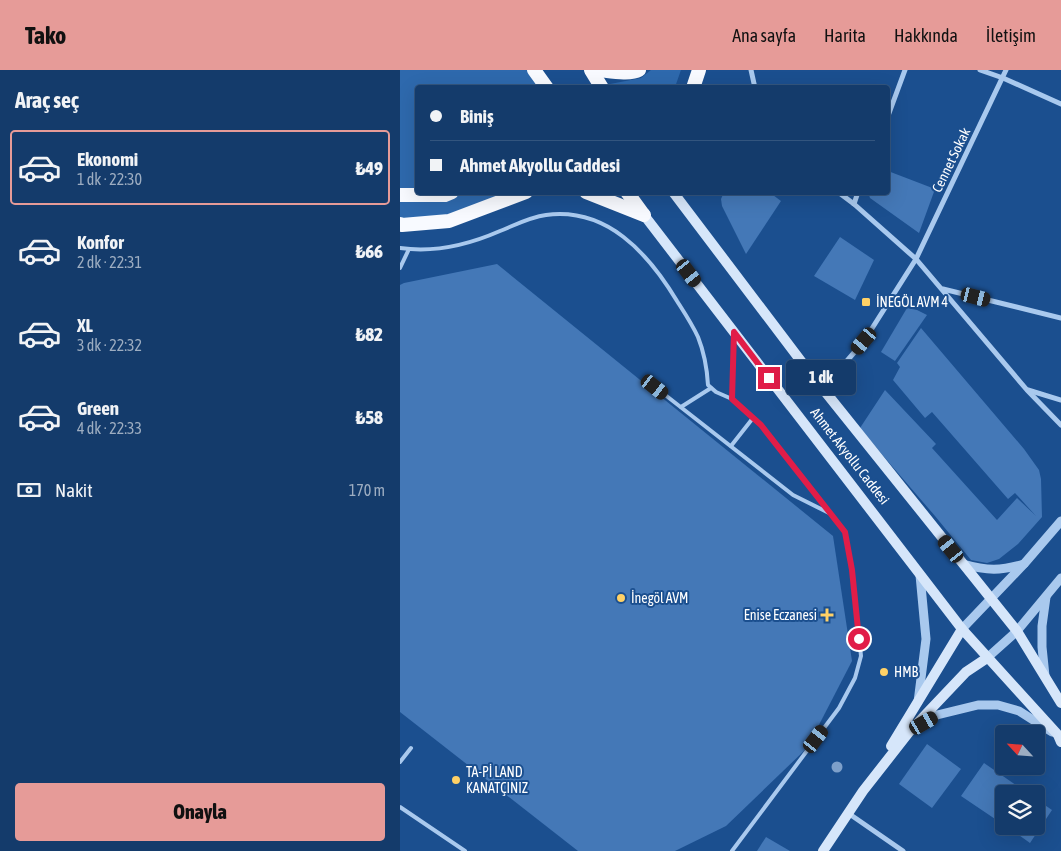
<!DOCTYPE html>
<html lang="tr">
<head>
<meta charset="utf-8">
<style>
	:root { --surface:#143b6b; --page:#214673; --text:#f1f3f6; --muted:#9dadc1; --line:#33557e; --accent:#e69b98 }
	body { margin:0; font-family:"Asap Condensed",sans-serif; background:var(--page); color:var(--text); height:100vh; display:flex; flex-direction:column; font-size:19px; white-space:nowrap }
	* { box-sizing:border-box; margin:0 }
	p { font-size:16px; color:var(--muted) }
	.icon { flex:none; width:28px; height:28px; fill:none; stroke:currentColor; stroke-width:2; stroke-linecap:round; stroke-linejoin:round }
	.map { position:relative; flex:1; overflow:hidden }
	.details { display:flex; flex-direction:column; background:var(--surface); width:400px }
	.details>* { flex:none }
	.hud { position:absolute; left:15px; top:15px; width:475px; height:110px; border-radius:5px; box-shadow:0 5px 20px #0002,0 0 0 1px var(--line); display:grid; align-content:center; height:110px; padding:0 15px; background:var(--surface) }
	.needle { width:32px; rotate:296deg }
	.tools { position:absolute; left:595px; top:655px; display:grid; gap:10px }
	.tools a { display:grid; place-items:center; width:50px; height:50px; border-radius:5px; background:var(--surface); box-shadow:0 5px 20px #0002,0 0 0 1px var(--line); font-size:25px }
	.end { position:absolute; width:22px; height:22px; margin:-11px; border:6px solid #e11d48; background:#fff; box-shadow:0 0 0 2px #fff }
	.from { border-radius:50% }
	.bubble { position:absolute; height:35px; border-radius:5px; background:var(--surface); box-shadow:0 5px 20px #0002,0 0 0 1px var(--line); font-size:16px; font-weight:800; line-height:35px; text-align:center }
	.car { position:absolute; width:15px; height:30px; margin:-15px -8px; border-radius:6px; box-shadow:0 0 4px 1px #0007; background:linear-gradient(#222 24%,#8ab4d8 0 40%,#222 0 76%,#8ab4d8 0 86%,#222 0) }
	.hud b { display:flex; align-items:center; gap:18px; height:48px; font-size:19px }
	.hud b+b { border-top:1px solid var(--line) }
	.hud i { width:12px; height:12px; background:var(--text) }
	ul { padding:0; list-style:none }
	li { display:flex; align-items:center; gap:15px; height:75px; margin:0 10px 8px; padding:0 5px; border:2px solid transparent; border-radius:5px }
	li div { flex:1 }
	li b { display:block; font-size:19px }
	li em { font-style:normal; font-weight:800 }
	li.active { border-color:var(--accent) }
	li>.icon { width:45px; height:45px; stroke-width:1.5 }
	h2 { padding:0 15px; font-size:22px; line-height:60px }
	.pay { display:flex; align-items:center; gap:12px; height:55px; padding:0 15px; font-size:19px }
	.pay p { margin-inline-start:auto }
	.primary-button { display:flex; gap:10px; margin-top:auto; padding:10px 15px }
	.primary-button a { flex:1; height:58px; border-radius:5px; background:var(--accent); color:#111; font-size:20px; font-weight:800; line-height:58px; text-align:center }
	header { display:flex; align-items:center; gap:30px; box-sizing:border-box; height:70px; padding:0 25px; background:var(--accent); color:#111 }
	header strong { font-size:24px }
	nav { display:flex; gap:28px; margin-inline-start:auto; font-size:18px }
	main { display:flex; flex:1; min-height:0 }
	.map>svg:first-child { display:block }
	.green { fill:#2e69ad }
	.building { fill:#4478b7 }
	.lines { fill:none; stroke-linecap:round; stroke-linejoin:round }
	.service { stroke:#a9c9ee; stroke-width:4 }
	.minor { stroke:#a9c9ee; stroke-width:5 }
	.tertiary { stroke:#a9c9ee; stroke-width:9 }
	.secondary { stroke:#d6e6fa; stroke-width:10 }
	.trunk { stroke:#f8faff; stroke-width:14 }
	.tree { fill:#7ea0ca }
	.route { stroke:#e11d48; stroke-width:6 }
	.poi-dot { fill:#ffd166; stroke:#1b4f8f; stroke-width:2 }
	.labels { text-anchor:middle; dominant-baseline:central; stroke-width:4; stroke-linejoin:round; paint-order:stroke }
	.street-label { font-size:14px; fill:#fff; stroke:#1b4f8f }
	.poi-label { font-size:14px; fill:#fff; stroke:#1b4f8f; text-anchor:start }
</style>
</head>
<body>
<header>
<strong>Tako</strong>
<nav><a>Ana sayfa</a><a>Harita</a><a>Hakkında</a><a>İletişim</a></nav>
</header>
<main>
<section class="details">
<h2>Araç seç</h2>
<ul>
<li class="active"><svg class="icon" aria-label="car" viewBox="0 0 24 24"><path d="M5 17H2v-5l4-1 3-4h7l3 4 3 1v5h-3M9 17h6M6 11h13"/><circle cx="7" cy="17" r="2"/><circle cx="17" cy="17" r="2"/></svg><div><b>Ekonomi</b><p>1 dk · 22:30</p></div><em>₺49</em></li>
<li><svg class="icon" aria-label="car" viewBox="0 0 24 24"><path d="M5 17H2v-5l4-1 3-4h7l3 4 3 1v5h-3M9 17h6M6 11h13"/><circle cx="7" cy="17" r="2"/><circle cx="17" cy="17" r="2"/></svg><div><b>Konfor</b><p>2 dk · 22:31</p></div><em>₺66</em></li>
<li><svg class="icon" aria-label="car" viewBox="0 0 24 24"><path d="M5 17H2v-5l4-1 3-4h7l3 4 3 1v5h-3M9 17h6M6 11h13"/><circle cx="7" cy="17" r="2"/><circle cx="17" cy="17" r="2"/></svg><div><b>XL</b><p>3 dk · 22:32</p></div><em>₺82</em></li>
<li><svg class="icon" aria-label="car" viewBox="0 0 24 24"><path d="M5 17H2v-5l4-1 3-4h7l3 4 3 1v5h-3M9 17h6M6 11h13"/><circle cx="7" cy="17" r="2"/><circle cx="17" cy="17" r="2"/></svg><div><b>Green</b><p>4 dk · 22:33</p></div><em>₺58</em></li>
</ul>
<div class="pay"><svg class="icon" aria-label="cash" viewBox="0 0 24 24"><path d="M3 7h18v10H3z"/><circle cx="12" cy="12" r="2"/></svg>Nakit<p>170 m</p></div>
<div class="primary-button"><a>Onayla</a></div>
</section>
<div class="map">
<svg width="661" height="781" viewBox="0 0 661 781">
	<rect width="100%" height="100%" fill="#1b4f8f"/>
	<g class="green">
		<polygon points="0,0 134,0 147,17 18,18 18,122 126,123 49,151 0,154"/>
		<polygon points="251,0 281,0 275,17 207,18 205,15 241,8"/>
	</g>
	<g class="building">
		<polygon points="488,101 535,119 519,163 470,128 468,122 488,122"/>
		<polygon points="324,122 369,122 381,131 346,184 322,136 321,129"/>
		<polygon points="440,167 474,190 455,230 414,206"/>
		<polygon points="97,194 433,466 452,591 407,678 326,756 275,781 178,781 0,642 0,215 4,213"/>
		<polygon points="507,238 517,240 527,245 495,291 481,282"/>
		<polygon points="521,258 624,379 639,400 641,409 642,447 618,474 599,489 587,493 571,490 535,446 485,388 460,358 485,320 536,374 532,378 597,450 617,428 636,446 615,423 608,429 532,342 525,348 493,310 500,297 497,293"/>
		<polygon points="527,674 561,699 532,738 499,714"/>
		<polygon points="584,693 629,724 604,724 604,755 561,726"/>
		<polygon points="636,729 652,740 630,773 606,756 636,756"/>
		<polygon points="366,767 390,781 357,781"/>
	</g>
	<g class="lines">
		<g class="service">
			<path d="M0 178C34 183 68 175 100 161 115 155 130 147 146 145 207 137 248 183 277 231 284 242 292 254 298 267 304 282 307 298 308 315L316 322 332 329 361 355 445 462 452 501 461 586 455 608 439 638 332 781"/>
			<polyline points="0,198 9,179"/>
			<polyline points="255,317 393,425 429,443"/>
			<polyline points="332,329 334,267"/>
			<polyline points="281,337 311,318"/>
			<polyline points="331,376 353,348"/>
			<polyline points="0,692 11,678"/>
			<polyline points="0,737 65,781"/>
		</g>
		<g class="minor">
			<polyline points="351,0 355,18"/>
			<polyline points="580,0 603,8 661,34"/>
			<polyline points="488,46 505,0"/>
			<polyline points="438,122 454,134 516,189 627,320 661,355"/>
			<polyline points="454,134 458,122"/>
			<polyline points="543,219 661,248"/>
			<polyline points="409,299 422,302 440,299 464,271 516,189 606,0"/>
			<polyline points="628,320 661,330"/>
			<polyline points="431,327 433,313 440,299"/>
			<polyline points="448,743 503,781"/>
		</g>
		<g class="tertiary">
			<path d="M563 494C587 501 601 501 624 494"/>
			<polyline points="562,559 624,494 661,451"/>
			<polyline points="587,588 617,561 661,508"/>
			<polyline points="645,606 642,577 642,556 646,527"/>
			<polyline points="518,632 526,569 520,505"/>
			<polyline points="517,657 537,645 578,635 598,635 619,641 652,662"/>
		</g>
		<g class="secondary">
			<polyline points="273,122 407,299 617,561 661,633"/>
			<polyline points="244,145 562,559 658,665 661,672"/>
			<polyline points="491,676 562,559"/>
			<polyline points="423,781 463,721 510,661 566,602 587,588"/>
		</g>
		<g class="trunk">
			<polyline points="134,0 147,18"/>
			<polyline points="191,0 202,18"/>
			<path d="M198 0C209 1 230 5 239 0"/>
			<polyline points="293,18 299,0"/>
			<polyline points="186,122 244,145"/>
			<polyline points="227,122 243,144"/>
			<polyline points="0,125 45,125 52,122"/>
			<polyline points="0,154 2,155 49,151 126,122"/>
		</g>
	</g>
	<circle class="tree" cx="437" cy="697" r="5.5"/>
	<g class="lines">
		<polyline class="route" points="369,308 334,262 332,329 361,355 445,462 452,500 459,569"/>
	</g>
	<g class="poi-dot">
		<rect x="461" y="227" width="10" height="10" rx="2.5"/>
		<circle cx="221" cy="528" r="5"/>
		<path d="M424.5 537.5h5v5h5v5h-5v5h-5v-5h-5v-5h5z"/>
		<circle cx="484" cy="602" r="5"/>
		<circle cx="56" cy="710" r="5"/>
	</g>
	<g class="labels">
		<g class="street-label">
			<text transform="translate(551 90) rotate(-64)">Cennet Sokak</text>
			<text transform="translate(450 386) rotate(52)">Ahmet Akyollu Caddesi</text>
		</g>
		<g class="poi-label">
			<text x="476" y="232">İNEGÖL AVM 4</text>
			<text x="231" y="528">İnegöl AVM</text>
			<text x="417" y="545" text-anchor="end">Enise Eczanesi</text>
			<text x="494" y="602">HMB</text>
			<text x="66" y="702">TA-Pİ LAND<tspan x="66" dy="16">KANATÇINIZ</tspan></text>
		</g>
	</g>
</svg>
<div class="tools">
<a><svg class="needle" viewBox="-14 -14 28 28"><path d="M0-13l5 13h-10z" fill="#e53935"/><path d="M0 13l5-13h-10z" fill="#9dadc1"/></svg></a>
<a><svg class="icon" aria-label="layers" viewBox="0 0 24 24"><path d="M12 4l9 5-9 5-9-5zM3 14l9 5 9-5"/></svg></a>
</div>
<i class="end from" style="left:459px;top:569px"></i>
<i class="end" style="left:369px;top:308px"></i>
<div class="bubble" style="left:386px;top:290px;width:70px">1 dk</div>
<i class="car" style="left:289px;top:203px;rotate:143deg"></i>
<i class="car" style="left:576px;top:227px;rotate:104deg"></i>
<i class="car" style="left:464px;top:271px;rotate:220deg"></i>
<i class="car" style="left:255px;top:317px;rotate:128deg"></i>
<i class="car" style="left:551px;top:479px;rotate:321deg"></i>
<i class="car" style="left:524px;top:653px;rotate:60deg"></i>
<i class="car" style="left:416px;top:669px;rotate:37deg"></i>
<div class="hud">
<b><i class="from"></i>Biniş</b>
<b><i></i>Ahmet Akyollu Caddesi</b>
</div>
</div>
</main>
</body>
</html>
